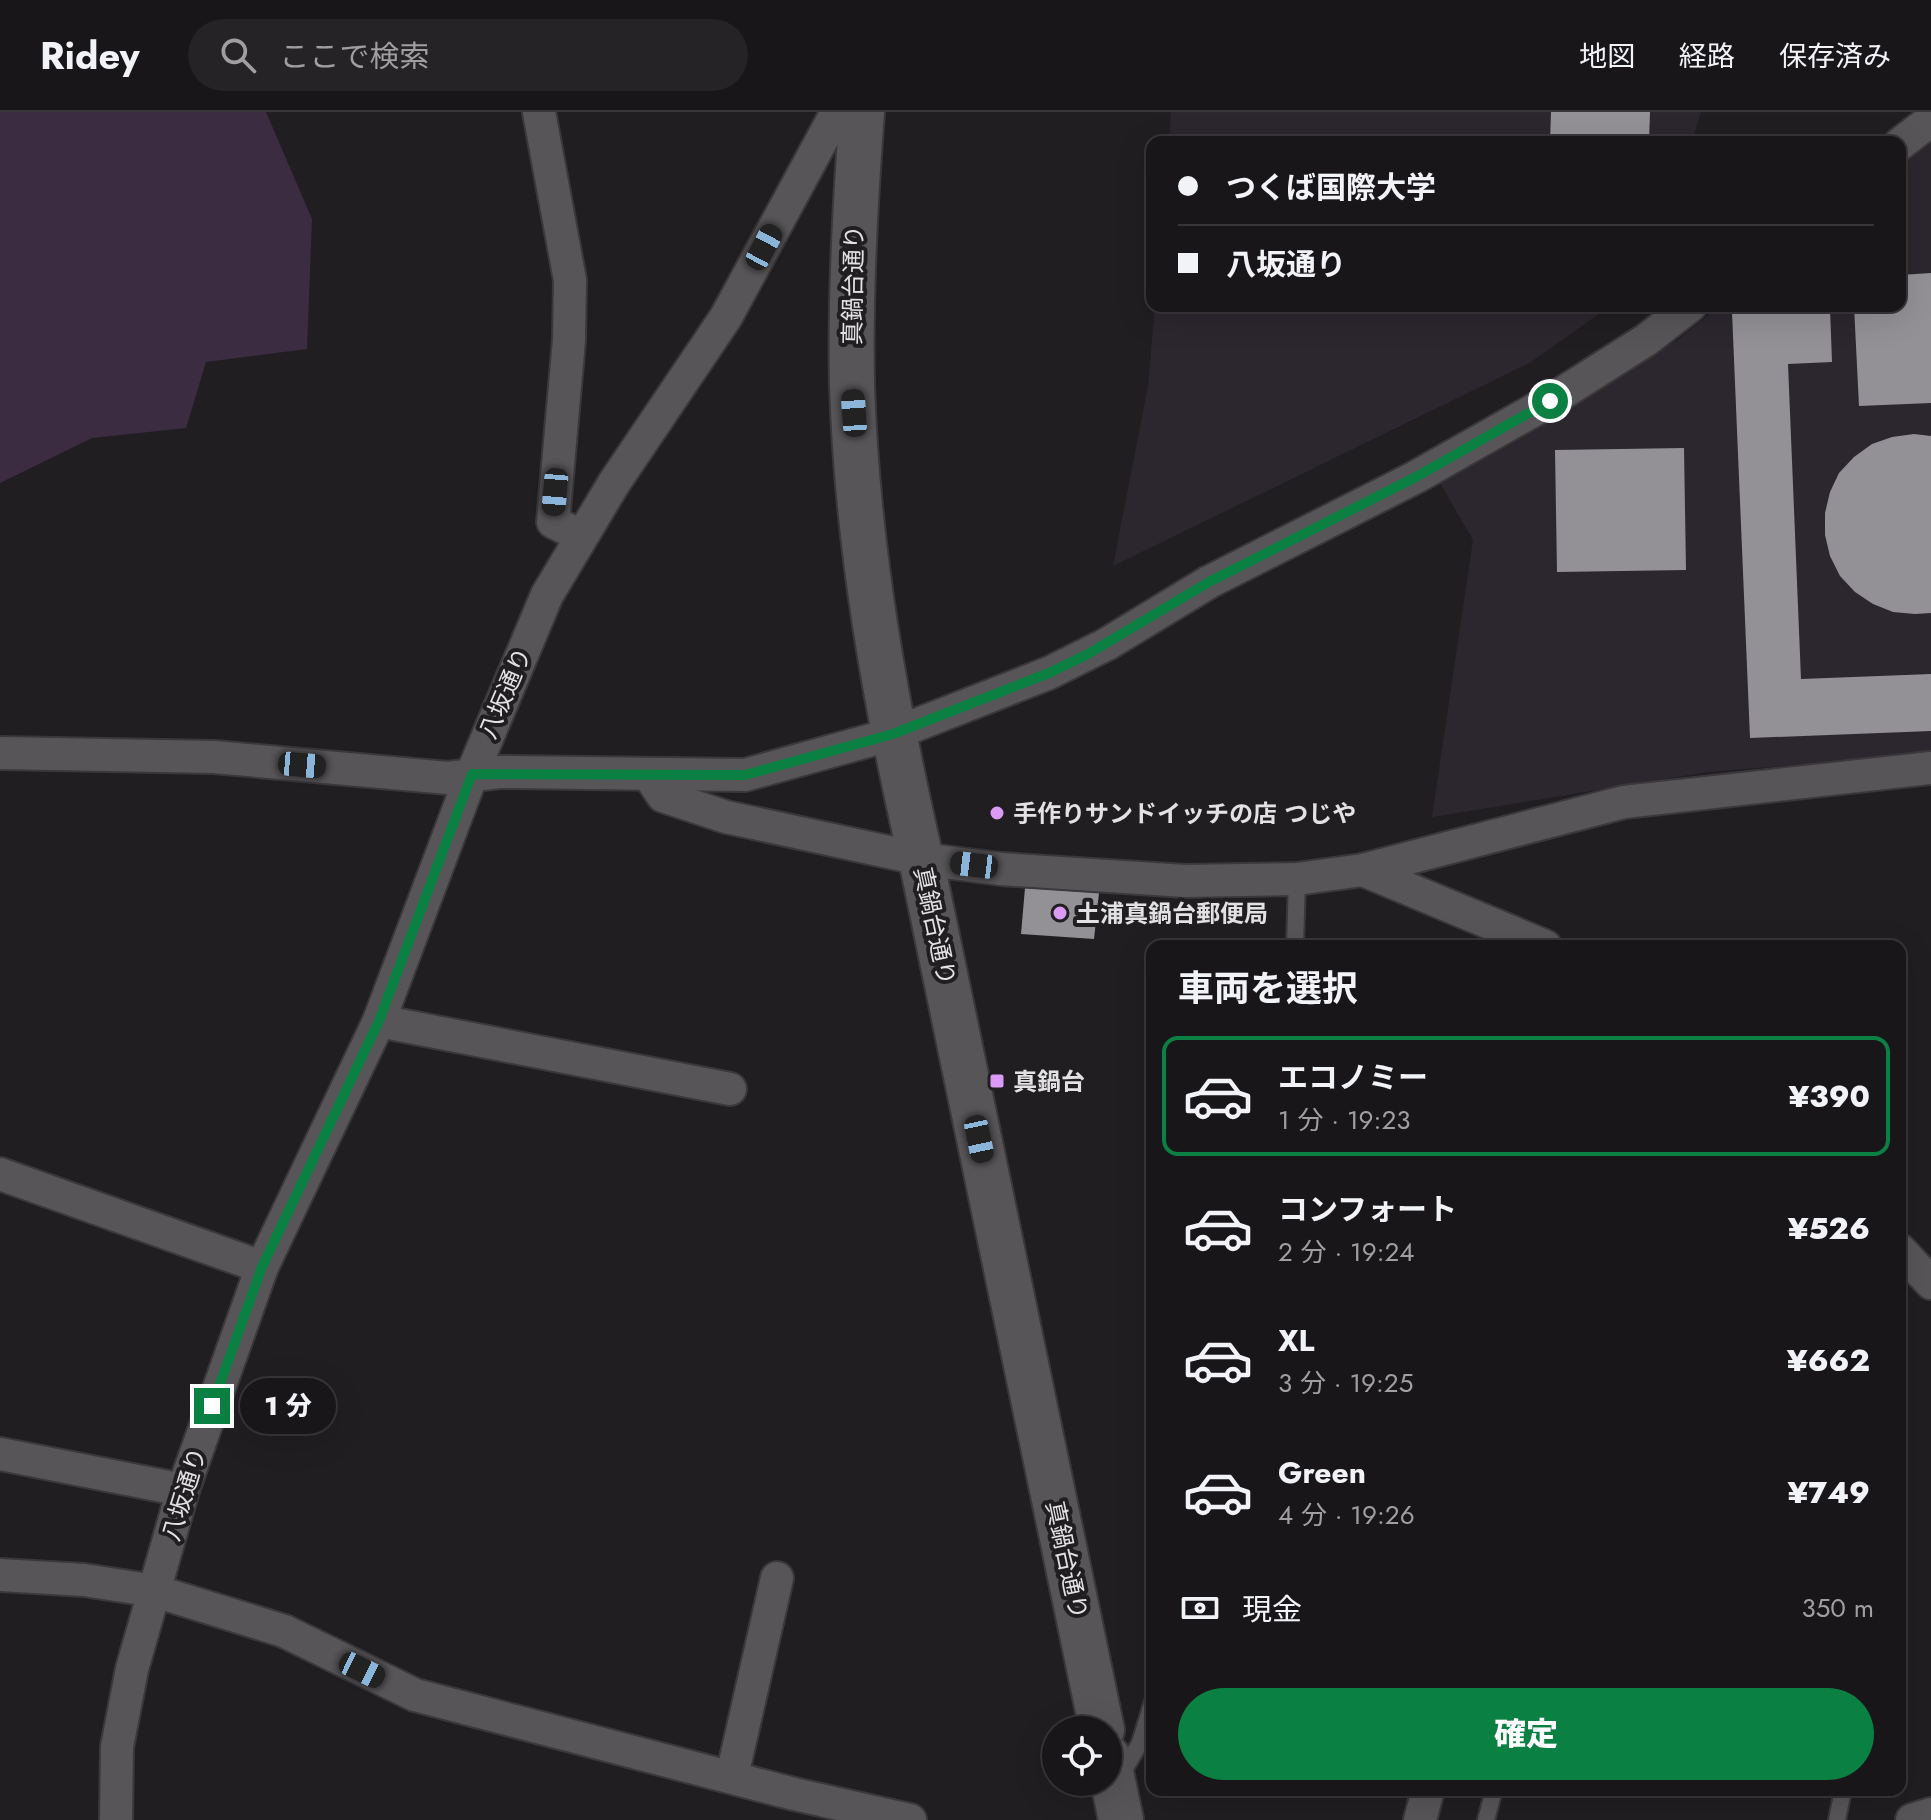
<!DOCTYPE html>
<html lang="ja">
<head>
<meta charset="utf-8">
<style>
	:root { --surface:#19161a; --page:#262327; --text:#f1f3f6; --muted:#9f9fa2; --line:#373539; --accent:#0b8043 }
	body { margin:0; font-family:Jost,"Noto Sans JP",sans-serif; background:var(--page); color:var(--text); height:100vh; display:flex; flex-direction:column; font-size:30px; white-space:nowrap }
	* { box-sizing:border-box; margin:0 }
	p { font-size:26px; color:var(--muted) }
	.icon { flex:none; width:44px; height:44px; fill:none; stroke:currentColor; stroke-width:2; stroke-linecap:round; stroke-linejoin:round }
	.map { position:relative; flex:1; overflow:hidden }
	.drawer { position:absolute; left:1146px; top:828px; width:760px; height:856px; display:flex; flex-direction:column; background:var(--surface); border-radius:16px; box-shadow:0 8px 32px #0002,0 0 0 2px var(--line) }
	.drawer>* { flex:none }
	.guide { position:absolute; left:1146px; top:24px; width:760px; height:176px; border-radius:16px; box-shadow:0 8px 32px #0002,0 0 0 2px var(--line); display:grid; align-content:center; height:176px; padding:0 32px; background:var(--surface) }
	.tools { position:absolute; left:1042px; top:1604px; display:grid; gap:16px }
	.tools a { display:grid; place-items:center; width:80px; height:80px; border-radius:50%; background:var(--surface); box-shadow:0 8px 32px #0002,0 0 0 2px var(--line); font-size:40px }
	.end { position:absolute; width:36px; height:36px; margin:-18px; border:10px solid #0b8043; background:#fff; box-shadow:0 0 0 4px #fff }
	.from { border-radius:50% }
	.bubble { position:absolute; height:56px; border-radius:28px; background:var(--surface); box-shadow:0 8px 32px #0002,0 0 0 2px var(--line); font-size:26px; font-weight:800; line-height:56px; text-align:center }
	.car { position:absolute; width:24px; height:48px; margin:-24px -12px; border-radius:10px; box-shadow:0 0 6px 2px #0007; background:linear-gradient(#222 24%,#8ab4d8 0 40%,#222 0 76%,#8ab4d8 0 86%,#222 0) }
	.guide b { display:flex; align-items:center; gap:28px; height:76px; font-size:30px }
	.guide b+b { border-top:2px solid var(--line) }
	.guide i { width:20px; height:20px; background:var(--text) }
	ul { padding:0; list-style:none }
	li { display:flex; align-items:center; gap:24px; height:120px; margin:0 16px 12px; padding:0 16px; border:4px solid transparent; border-radius:16px }
	li div { flex:1 }
	li b { display:block; font-size:30px }
	li em { font-style:normal; font-weight:800 }
	li.active { border-color:var(--accent) }
	li>.icon { width:72px; height:72px; stroke-width:1.5 }
	h2 { padding:0 32px; font-size:36px; line-height:96px }
	.pay { display:flex; align-items:center; gap:20px; height:88px; padding:0 32px; font-size:30px }
	.pay p { margin-inline-start:auto }
	.cta { display:flex; gap:16px; margin-top:auto; padding:16px 32px }
	.cta a { flex:1; height:92px; border-radius:48px; background:var(--accent); color:#fff; font-size:32px; font-weight:800; line-height:92px; text-align:center }
	header { display:flex; align-items:center; gap:48px; box-sizing:border-box; height:112px; padding:0 40px; background:var(--surface); border-bottom:2px solid var(--line) }
	header strong { font-size:38px }
	nav { display:flex; gap:44px; margin-inline-start:auto; font-size:28px }
	.search { width:560px; height:72px; background:var(--page); display:flex; align-items:center; gap:20px; box-sizing:border-box; padding:0 28px; border-radius:44px; color:var(--muted); font-size:30px }
	.map>svg:first-child { display:block }
	.built { fill:#2c262f }
	.green { fill:#3c2c42 }
	.building { fill:#949196 }
	.lines { fill:none; stroke-linecap:round; stroke-linejoin:round }
	.lane-casing { stroke:#3a383b; stroke-width:20 }
	.street-casing { stroke:#3a383b; stroke-width:36 }
	.secondary-casing { stroke:#3a383b; stroke-width:48 }
	.lane { stroke:#585559; stroke-width:16 }
	.street { stroke:#585559; stroke-width:32 }
	.secondary { stroke:#585559; stroke-width:44 }
	.route { stroke:#0b8043; stroke-width:10 }
	.poi-dot { fill:#da9af6; stroke:#211e22; stroke-width:3 }
	.labels { text-anchor:middle; dominant-baseline:central; stroke-width:8; stroke-linejoin:round; paint-order:stroke }
	.street-label { font-size:24px; fill:#e2e1e3; stroke:#211e22 }
	.poi-label { font-size:24px; font-weight:bold; fill:#e2e1e3; stroke:#211e22; text-anchor:start }
</style>
</head>
<body>
<header>
<strong>Ridey</strong>
<div class="search"><svg class="icon" aria-label="search" viewBox="0 0 24 24"><circle cx="10" cy="10" r="6"/><path d="M15 15l6 6"/></svg>ここで検索</div>
<nav><a>地図</a><a>経路</a><a>保存済み</a></nav>
</header>
<div class="map">
<svg width="1931" height="1708" viewBox="0 0 1931 1708">
	<rect width="100%" height="100%" fill="#211e22"/>
	<g class="built">
		<polygon points="1171,0 1701,0 1692,30 1169,30"/>
		<polygon points="1931,26 1931,642 1708,660 1432,705 1473,428 1440,371 1557,298 1676,229 1720,194 1900,194 1900,51"/>
		<polygon points="1155,194 1610,194 1531,250 1113,454 1148,274"/>
	</g>
	<polygon class="green" points="0,0 266,0 312,107 307,237 206,250 186,316 92,326 0,371"/>
	<g class="building">
		<polygon points="1551,0 1650,0 1649,30 1550,30"/>
		<polygon points="1931,161 1931,291 1859,294 1854,194 1900,194 1900,163"/>
		<polygon points="1830,196 1832,250 1788,252 1801,567 1931,562 1931,619 1750,626 1732,200"/>
		<polygon points="1914,322 1931,324 1931,501 1915,502 1893,500 1873,492 1855,480 1840,464 1830,444 1825,423 1825,401 1830,380 1839,361 1854,345 1872,332 1892,325"/>
		<polygon points="1684,336 1686,458 1557,460 1555,338"/>
		<polygon points="1025,776 1099,781 1094,827 1021,822"/>
	</g>
	<g class="lines">
		<defs>
			<g id="lane">
				<polyline points="1295,834 1297,767"/>
				<polyline points="1121,1663 1140,1631 1152,1592"/>
				<polyline points="1486,1708 1494,1678"/>
				<polyline points="1837,1708 1843,1678"/>
			</g>
			<g id="street">
				<polyline points="539,0 570,168 569,228 553,410 581,424"/>
				<polyline points="1900,32 1931,8"/>
				<polyline points="0,641 214,645 448,666 500,660 745,663 893,622 1049,561 1107,532 1209,470 1416,365 1550,289 1646,228 1690,194"/>
				<polyline points="649,663 663,684 726,705 921,747 1001,757 1185,769 1297,767 1363,758 1624,690 1931,656"/>
				<polyline points="1363,758 1545,834"/>
				<polyline points="379,909 730,977"/>
				<polyline points="0,1062 262,1155"/>
				<polyline points="1900,1138 1931,1171"/>
				<polyline points="0,1342 183,1378"/>
				<polyline points="0,1463 84,1468 155,1479 284,1519 415,1583 794,1682 910,1708"/>
				<polyline points="732,1664 777,1466"/>
				<polyline points="116,1708 117,1635 132,1557 183,1378 262,1155 379,909 472,662 547,483 614,371 726,205 837,0"/>
				<polyline points="1420,1708 1428,1678"/>
				<polyline points="1912,1708 1931,1702"/>
			</g>
			<g id="secondary">
				<path d="M862 0C855 91 850 182 852 273 857 433 885 591 921 747L1102 1618"/>
				<polyline points="1108,1645 1121,1708"/>
			</g>
		</defs>
		<use href="#lane" class="lane-casing"/>
		<use href="#street" class="street-casing"/>
		<use href="#secondary" class="secondary-casing"/>
		<use href="#lane" class="lane"/>
		<use href="#street" class="street"/>
		<use href="#secondary" class="secondary"/>
	</g>
	<g class="lines">
		<polyline class="route" points="212,1294 262,1155 379,909 472,662 745,663 893,622 1049,561 1088,542 1209,470 1416,365 1550,289"/>
	</g>
	<g class="poi-dot">
		<circle cx="997" cy="701" r="8"/>
		<circle cx="1060" cy="801" r="8"/>
		<rect x="989" y="961" width="16" height="16" rx="4"/>
	</g>
	<g class="labels">
		<g class="street-label">
			<text transform="translate(853 173) rotate(-89)">真鍋台通り</text>
			<text transform="translate(505 581) rotate(-67)">八坂通り</text>
			<text transform="translate(935 814) rotate(78)">真鍋台通り</text>
			<text transform="translate(184 1382) rotate(-73)">八坂通り</text>
			<text transform="translate(1067 1448) rotate(78)">真鍋台通り</text>
		</g>
		<g class="poi-label">
			<text x="1013" y="701">手作りサンドイッチの店 つじや</text>
			<text x="1076" y="801">土浦真鍋台郵便局</text>
			<text x="1013" y="969">真鍋台</text>
		</g>
	</g>
</svg>
<div class="tools">
<a><svg class="icon" aria-label="locate" viewBox="0 0 24 24"><circle cx="12" cy="12" r="6"/><path d="M12 2v4M12 18v4M2 12h4M18 12h4"/></svg></a>
</div>
<i class="end from" style="left:1550px;top:289px"></i>
<i class="end" style="left:212px;top:1294px"></i>
<div class="bubble" style="left:240px;top:1266px;width:96px">1 分</div>
<i class="car" style="left:764px;top:135px;rotate:28deg"></i>
<i class="car" style="left:854px;top:301px;rotate:356deg"></i>
<i class="car" style="left:555px;top:380px;rotate:185deg"></i>
<i class="car" style="left:302px;top:653px;rotate:95deg"></i>
<i class="car" style="left:974px;top:753px;rotate:277deg"></i>
<i class="car" style="left:979px;top:1027px;rotate:168deg"></i>
<i class="car" style="left:362px;top:1558px;rotate:116deg"></i>
<div class="guide">
<b><i class="from"></i>つくば国際大学</b>
<b><i></i>八坂通り</b>
</div>
<section class="drawer">
<h2>車両を選択</h2>
<ul>
<li class="active"><svg class="icon" aria-label="car" viewBox="0 0 24 24"><path d="M5 17H2v-5l4-1 3-4h7l3 4 3 1v5h-3M9 17h6M6 11h13"/><circle cx="7" cy="17" r="2"/><circle cx="17" cy="17" r="2"/></svg><div><b>エコノミー</b><p>1 分 · 19:23</p></div><em>¥390</em></li>
<li><svg class="icon" aria-label="car" viewBox="0 0 24 24"><path d="M5 17H2v-5l4-1 3-4h7l3 4 3 1v5h-3M9 17h6M6 11h13"/><circle cx="7" cy="17" r="2"/><circle cx="17" cy="17" r="2"/></svg><div><b>コンフォート</b><p>2 分 · 19:24</p></div><em>¥526</em></li>
<li><svg class="icon" aria-label="car" viewBox="0 0 24 24"><path d="M5 17H2v-5l4-1 3-4h7l3 4 3 1v5h-3M9 17h6M6 11h13"/><circle cx="7" cy="17" r="2"/><circle cx="17" cy="17" r="2"/></svg><div><b>XL</b><p>3 分 · 19:25</p></div><em>¥662</em></li>
<li><svg class="icon" aria-label="car" viewBox="0 0 24 24"><path d="M5 17H2v-5l4-1 3-4h7l3 4 3 1v5h-3M9 17h6M6 11h13"/><circle cx="7" cy="17" r="2"/><circle cx="17" cy="17" r="2"/></svg><div><b>Green</b><p>4 分 · 19:26</p></div><em>¥749</em></li>
</ul>
<div class="pay"><svg class="icon" aria-label="cash" viewBox="0 0 24 24"><path d="M3 7h18v10H3z"/><circle cx="12" cy="12" r="2"/></svg>現金<p>350 m</p></div>
<div class="cta"><a>確定</a></div>
</section>
</div>
</body>
</html>
